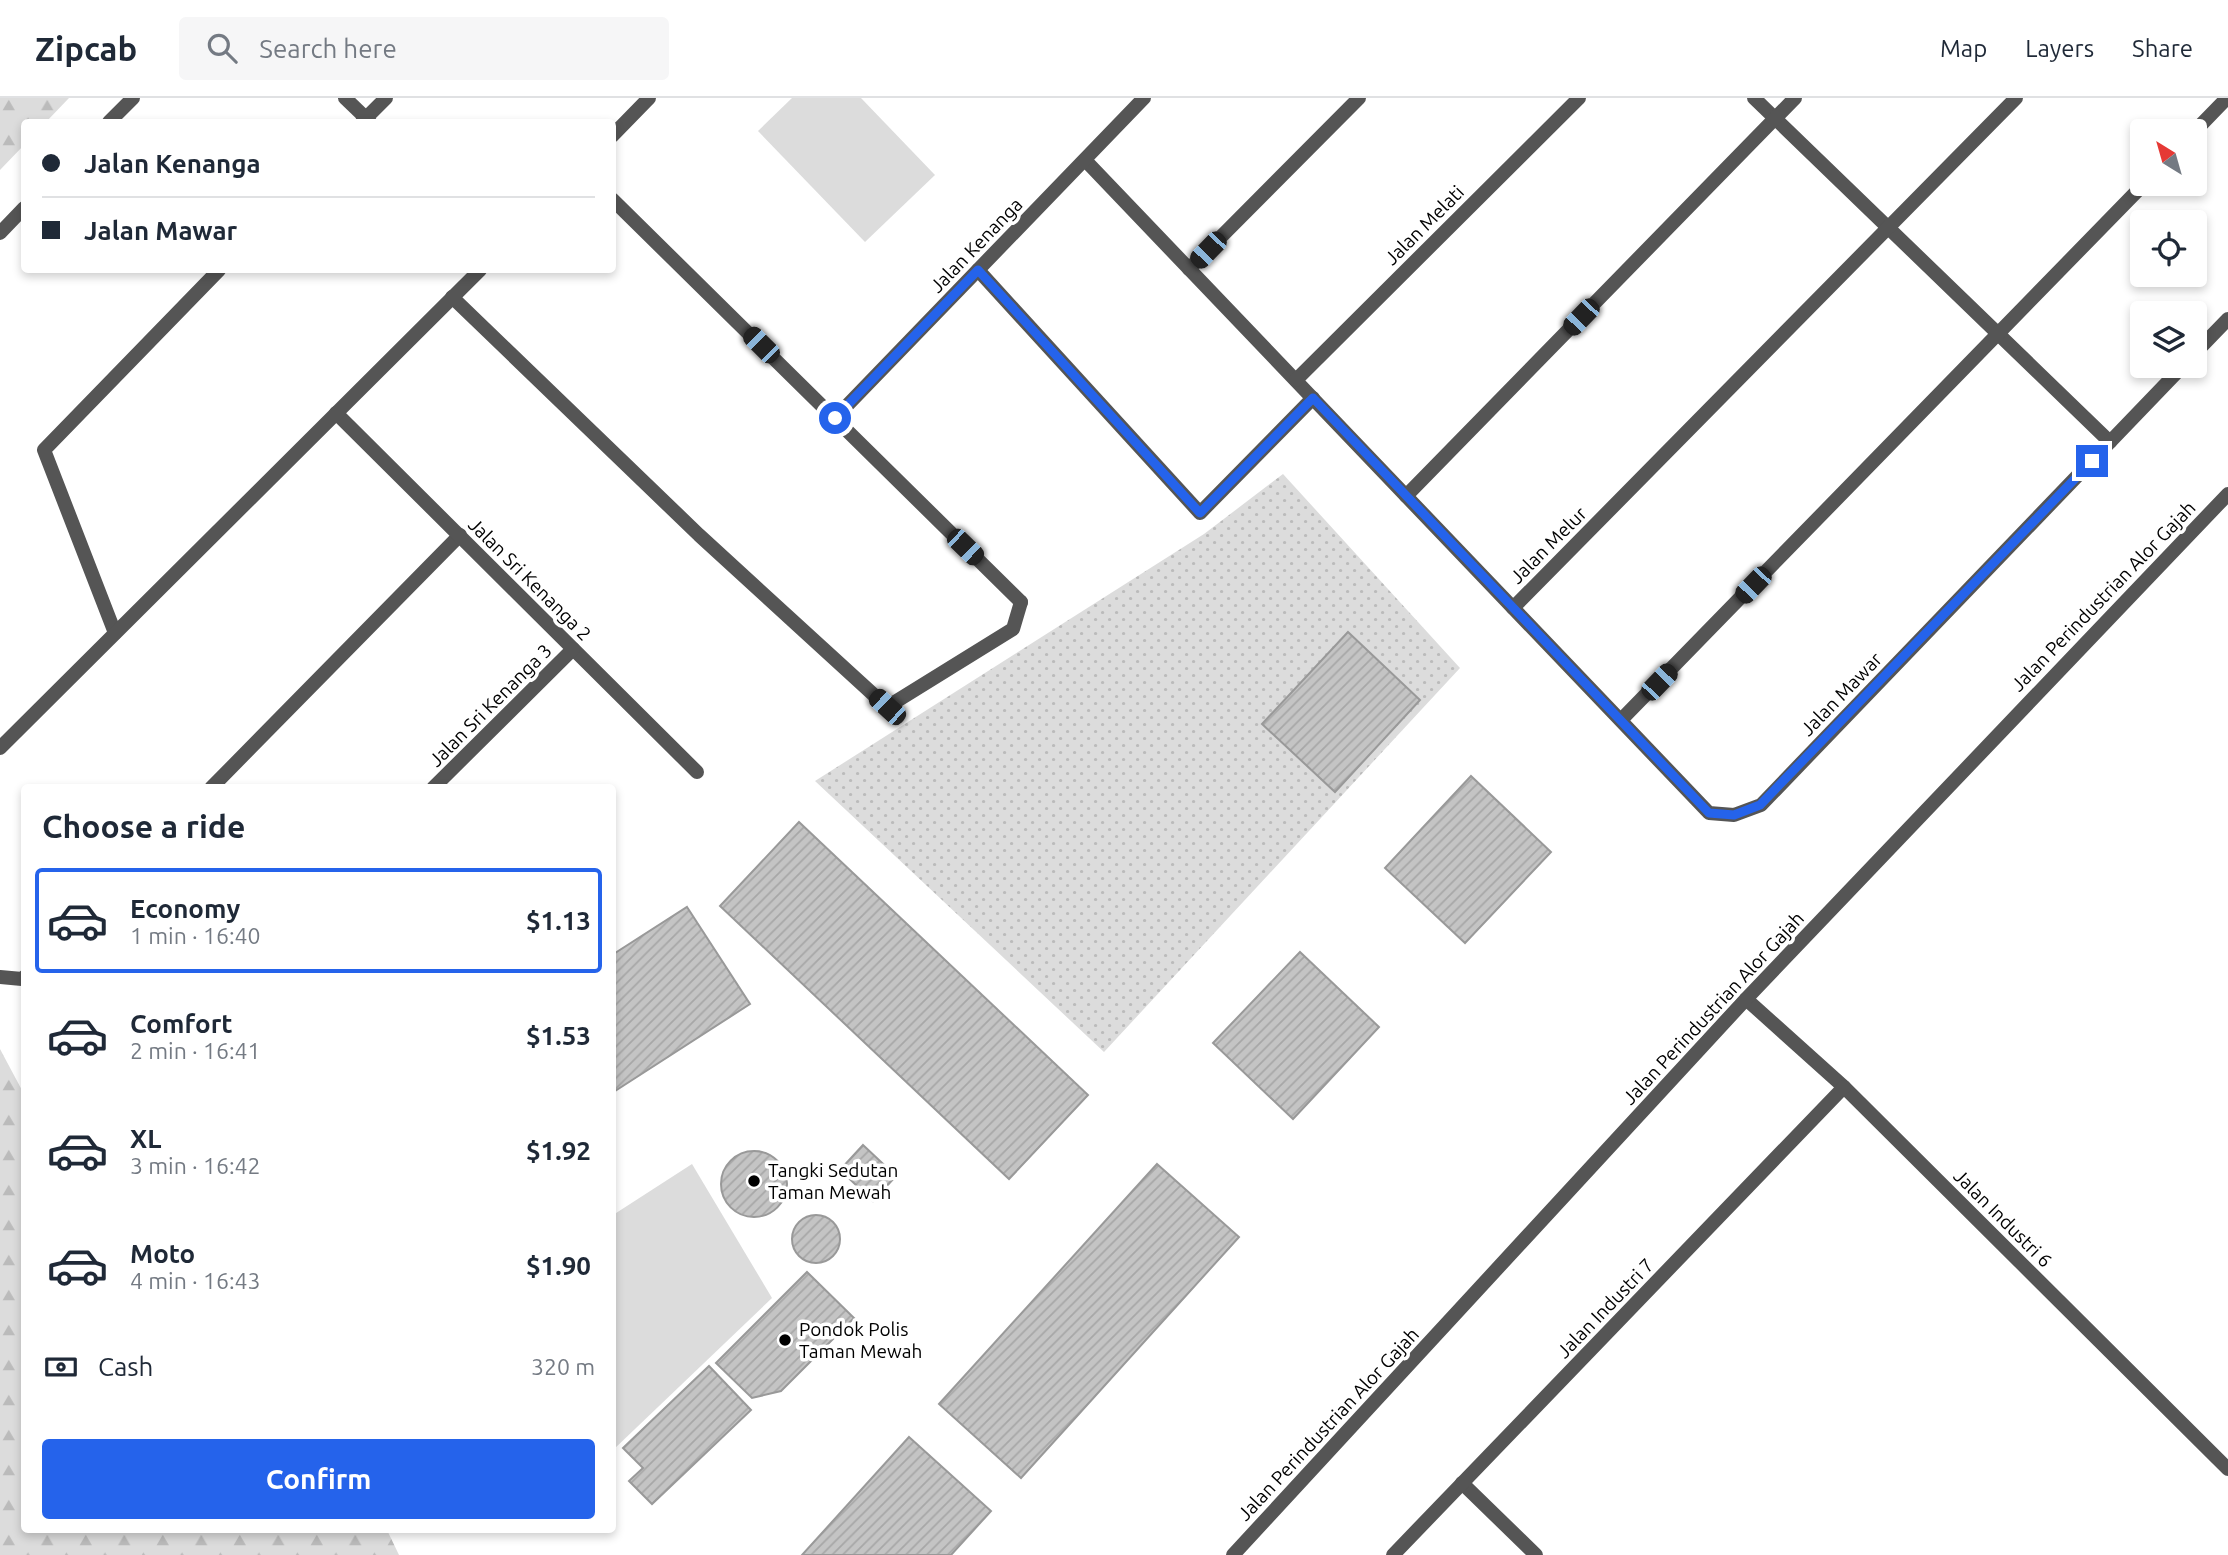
<!DOCTYPE html>
<html lang="en">
<head>
<meta charset="utf-8">
<style>
	:root { --surface:#fff; --page:#f6f6f7; --text:#1f2937; --muted:#747a83; --line:#e0e1e3; --accent:#2563eb }
	body { margin:0; font-family:Ubuntu,sans-serif; background:var(--page); color:var(--text); height:100vh; display:flex; flex-direction:column; font-size:26px; white-space:nowrap }
	* { box-sizing:border-box; margin:0 }
	p { font-size:23px; color:var(--muted) }
	.icon { flex:none; width:38px; height:38px; fill:none; stroke:currentColor; stroke-width:2; stroke-linecap:round; stroke-linejoin:round }
	.map { position:relative; flex:1; overflow:hidden }
	.drawer { position:absolute; left:21px; top:686px; width:595px; height:749px; display:flex; flex-direction:column; background:var(--surface); border-radius:7px; box-shadow:0 4px 10px #0003 }
	.drawer>* { flex:none }
	.hud { position:absolute; left:21px; top:21px; width:595px; height:154px; border-radius:7px; box-shadow:0 4px 10px #0003; display:grid; align-content:center; height:154px; padding:0 21px; background:var(--surface) }
	.needle { width:46px; rotate:323deg }
	.controls { position:absolute; left:2130px; top:21px; display:grid; gap:14px }
	.controls a { display:grid; place-items:center; width:77px; height:77px; border-radius:7px; background:var(--surface); box-shadow:0 4px 10px #0003; font-size:35px }
	.end { position:absolute; width:32px; height:32px; margin:-16px; border:9px solid #2563eb; background:#fff; box-shadow:0 0 0 4px #fff }
	.from { border-radius:50% }
	.car { position:absolute; width:21px; height:42px; margin:-21px -10px; border-radius:9px; box-shadow:0 0 5px 2px #0007; background:linear-gradient(#222 24%,#8ab4d8 0 40%,#222 0 76%,#8ab4d8 0 86%,#222 0) }
	.hud b { display:flex; align-items:center; gap:24px; height:66px; font-size:26px }
	.hud b+b { border-top:2px solid var(--line) }
	.hud i { width:18px; height:18px; background:var(--text) }
	ul { padding:0; list-style:none }
	li { display:flex; align-items:center; gap:21px; height:105px; margin:0 14px 10px; padding:0 7px; border:4px solid transparent; border-radius:7px }
	li div { flex:1 }
	li b { display:block; font-size:26px }
	li em { font-style:normal; font-weight:700 }
	li.on { border-color:var(--accent) }
	li>.icon { width:63px; height:63px; stroke-width:1.5 }
	h2 { padding:0 21px; font-size:32px; line-height:84px }
	.pay { display:flex; align-items:center; gap:18px; height:77px; padding:0 21px; font-size:26px }
	.pay p { margin-inline-start:auto }
	.primary-button { display:flex; gap:14px; margin-top:auto; padding:14px 21px }
	.primary-button a { flex:1; height:80px; border-radius:7px; background:var(--accent); color:#fff; font-size:28px; font-weight:700; line-height:80px; text-align:center }
	header { display:flex; align-items:center; gap:42px; box-sizing:border-box; height:98px; padding:0 35px; background:var(--surface); border-bottom:2px solid var(--line) }
	header strong { font-size:33px }
	nav { display:flex; gap:38px; margin-inline-start:auto; font-size:24px }
	.search { width:490px; height:63px; background:var(--page); display:flex; align-items:center; gap:18px; box-sizing:border-box; padding:0 24px; border-radius:7px; color:var(--muted); font-size:26px }
	.map>svg:first-child { display:block }
	.grass { fill:url(#grass-dots) }
	.forest { fill:url(#forest-firs) }
	.park { fill:#dcdcdc }
	.building { fill:url(#building-hatch); stroke:#999; stroke-width:2 }
	.lines { fill:none; stroke-linecap:round; stroke-linejoin:round }
	.service { stroke:#555; stroke-width:14 }
	.minor { stroke:#555; stroke-width:14 }
	.tertiary { stroke:#555; stroke-width:14 }
	.route { stroke:#2563eb; stroke-width:9 }
	.poi-dot { fill:#000; stroke:#fff; stroke-width:2.5 }
	.labels { text-anchor:middle; dominant-baseline:central; stroke-width:7; stroke-linejoin:round; paint-order:stroke }
	.street-label { font-size:19px; fill:#000; stroke:#fff }
	.poi-label { font-size:19px; fill:#000; stroke:#fff; text-anchor:start }
</style>
</head>
<body>
<header>
<strong>Zipcab</strong>
<div class="search"><svg class="icon" aria-label="search" viewBox="0 0 24 24"><circle cx="10" cy="10" r="6"/><path d="M15 15l6 6"/></svg>Search here</div>
<nav><a>Map</a><a>Layers</a><a>Share</a></nav>
</header>
<div class="map">
<svg width="2228" height="1457" viewBox="0 0 2228 1457">
	<defs>
		<pattern id="grass-dots" width="8" height="8" patternUnits="userSpaceOnUse" patternTransform="scale(1.75)"><rect width="8" height="8" fill="#dcdcdc"/><path d="M2 2h.1M6 6h.1" fill="none" stroke="#bbb" stroke-width="1.8" stroke-linecap="round"/></pattern>
		<pattern id="forest-firs" width="22" height="20" patternUnits="userSpaceOnUse" patternTransform="scale(1.75)"><rect width="22" height="20" fill="#dcdcdc"/><path d="M5 1l3.5 6h-7zM16 11l3.5 6h-7z" fill="#bbb"/></pattern>
		<pattern id="building-hatch" width="6" height="6" patternUnits="userSpaceOnUse" patternTransform="scale(1.75)"><rect width="6" height="6" fill="#c4c4c4"/><path d="M-1 1l2-2M0 6l6-6M5 7l2-2" fill="none" stroke="#a7a7a7"/></pattern>
	</defs>
	<rect width="100%" height="100%" fill="#fff"/>
	<polygon class="grass" points="1283,376 1460,570 1104,954 815,683 1204,436"/>
	<g class="forest">
		<polygon points="0,0 69,0 46,24 24,24 24,47 0,72"/>
		<polygon points="0,951 24,996 24,1432 387,1432 399,1457 0,1457"/>
	</g>
	<g class="park">
		<polygon points="792,0 861,0 935,77 865,144 758,33"/>
		<polygon points="692,1066 772,1200 613,1352 613,1117"/>
	</g>
	<g class="building">
		<polygon points="1348,534 1420,602 1335,694 1262,626"/>
		<polygon points="1471,678 1551,754 1465,845 1385,770"/>
		<polygon points="799,724 1088,997 1009,1081 720,808"/>
		<polygon points="687,809 750,906 612,995 612,857"/>
		<polygon points="1300,854 1379,929 1293,1021 1213,945"/>
		<polygon points="863,1047 896,1078 873,1103 840,1072"/>
		<circle cx="754" cy="1086" r="33"/>
		<polygon points="1157,1066 1239,1139 1021,1380 939,1306"/>
		<circle cx="816" cy="1141" r="24"/>
		<polygon points="807,1174 854,1220 781,1293 752,1300 716,1265"/>
		<polygon points="709,1268 751,1312 652,1406 629,1383 643,1370 623,1350"/>
		<polygon points="909,1339 991,1413 951,1457 802,1457"/>
	</g>
	<g class="lines">
		<g class="service">
			<polyline points="345,0 370,24"/>
			<polyline points="1754,0 2110,344"/>
			<polyline points="362,24 386,0"/>
			<polyline points="2194,34 2227,0"/>
			<polyline points="1189,171 1359,0"/>
			<polyline points="978,172 1200,415 1313,300"/>
			<polyline points="452,199 699,437 887,609 1013,531 1021,504"/>
			<polyline points="1406,398 1795,0"/>
			<polyline points="115,535 44,352 219,172"/>
			<polyline points="1621,622 2144,86"/>
			<polyline points="211,690 460,437"/>
			<polyline points="0,879 22,881 24,879"/>
		</g>
		<g class="minor">
			<polyline points="109,24 133,0"/>
			<polyline points="612,38 649,0"/>
			<polyline points="1085,62 1709,715 1734,717 1761,707 2183,268"/>
			<polyline points="612,101 1021,504"/>
			<polyline points="0,135 24,110"/>
			<polyline points="2194,256 2228,221"/>
			<polyline points="1296,282 1579,0"/>
			<polyline points="336,315 697,674"/>
			<polyline points="835,320 1144,0"/>
			<polyline points="1513,510 2016,0"/>
			<polyline points="0,650 480,172"/>
			<polyline points="433,690 573,551"/>
			<polyline points="1746,901 1844,989 2228,1371"/>
			<polyline points="1462,1385 1536,1457"/>
			<polyline points="1393,1457 1844,989"/>
		</g>
		<polyline class="tertiary" points="1233,1457 1746,901 2228,396"/>
	</g>
	<g class="lines">
		<polyline class="route" points="835,320 978,172 1200,415 1313,300 1709,715 1734,717 1760,707 2092,363"/>
	</g>
	<g class="poi-dot">
		<circle cx="754" cy="1083" r="7"/>
		<circle cx="785" cy="1242" r="7"/>
	</g>
	<g class="labels">
		<g class="street-label">
			<text transform="translate(1424 127) rotate(-45)">Jalan Melati</text>
			<text transform="translate(976 147) rotate(-46)">Jalan Kenanga</text>
			<text transform="translate(1548 447) rotate(-45)">Jalan Melur</text>
			<text transform="translate(530 481) rotate(45)">Jalan Sri Kenanga 2</text>
			<text transform="translate(2103 498) rotate(-46)">Jalan Perindustrian Alor Gajah</text>
			<text transform="translate(1841 596) rotate(-46)">Jalan Mawar</text>
			<text transform="translate(490 607) rotate(-45)">Jalan Sri Kenanga 3</text>
			<text transform="translate(1713 910) rotate(-47)">Jalan Perindustrian Alor Gajah</text>
			<text transform="translate(2003 1120) rotate(45)">Jalan Industri 6</text>
			<text transform="translate(1605 1210) rotate(-46)">Jalan Industri 7</text>
			<text transform="translate(1328 1326) rotate(-47)">Jalan Perindustrian Alor Gajah</text>
		</g>
		<g class="poi-label">
			<text x="768" y="1072">Tangki Sedutan<tspan x="768" dy="22">Taman Mewah</tspan></text>
			<text x="799" y="1231">Pondok Polis<tspan x="799" dy="22">Taman Mewah</tspan></text>
		</g>
	</g>
</svg>
<div class="controls">
<a><svg class="needle" viewBox="-14 -14 28 28"><path d="M0-13l5 13h-10z" fill="#e53935"/><path d="M0 13l5-13h-10z" fill="#747a83"/></svg></a>
<a><svg class="icon" aria-label="locate" viewBox="0 0 24 24"><circle cx="12" cy="12" r="6"/><path d="M12 2v4M12 18v4M2 12h4M18 12h4"/></svg></a>
<a><svg class="icon" aria-label="layers" viewBox="0 0 24 24"><path d="M12 4l9 5-9 5-9-5zM3 14l9 5 9-5"/></svg></a>
</div>
<i class="end from" style="left:835px;top:320px"></i>
<i class="end" style="left:2092px;top:363px"></i>
<i class="car" style="left:1208px;top:152px;rotate:224deg"></i>
<i class="car" style="left:1581px;top:219px;rotate:224deg"></i>
<i class="car" style="left:761px;top:247px;rotate:315deg"></i>
<i class="car" style="left:965px;top:449px;rotate:134deg"></i>
<i class="car" style="left:1753px;top:487px;rotate:224deg"></i>
<i class="car" style="left:1659px;top:584px;rotate:44deg"></i>
<i class="car" style="left:887px;top:609px;rotate:313deg"></i>
<div class="hud">
<b><i class="from"></i>Jalan Kenanga</b>
<b><i></i>Jalan Mawar</b>
</div>
<section class="drawer">
<h2>Choose a ride</h2>
<ul>
<li class="on"><svg class="icon" aria-label="car" viewBox="0 0 24 24"><path d="M5 17H2v-5l4-1 3-4h7l3 4 3 1v5h-3M9 17h6M6 11h13"/><circle cx="7" cy="17" r="2"/><circle cx="17" cy="17" r="2"/></svg><div><b>Economy</b><p>1 min · 16:40</p></div><em>$1.13</em></li>
<li><svg class="icon" aria-label="car" viewBox="0 0 24 24"><path d="M5 17H2v-5l4-1 3-4h7l3 4 3 1v5h-3M9 17h6M6 11h13"/><circle cx="7" cy="17" r="2"/><circle cx="17" cy="17" r="2"/></svg><div><b>Comfort</b><p>2 min · 16:41</p></div><em>$1.53</em></li>
<li><svg class="icon" aria-label="car" viewBox="0 0 24 24"><path d="M5 17H2v-5l4-1 3-4h7l3 4 3 1v5h-3M9 17h6M6 11h13"/><circle cx="7" cy="17" r="2"/><circle cx="17" cy="17" r="2"/></svg><div><b>XL</b><p>3 min · 16:42</p></div><em>$1.92</em></li>
<li><svg class="icon" aria-label="car" viewBox="0 0 24 24"><path d="M5 17H2v-5l4-1 3-4h7l3 4 3 1v5h-3M9 17h6M6 11h13"/><circle cx="7" cy="17" r="2"/><circle cx="17" cy="17" r="2"/></svg><div><b>Moto</b><p>4 min · 16:43</p></div><em>$1.90</em></li>
</ul>
<div class="pay"><svg class="icon" aria-label="cash" viewBox="0 0 24 24"><path d="M3 7h18v10H3z"/><circle cx="12" cy="12" r="2"/></svg>Cash<p>320 m</p></div>
<div class="primary-button"><a>Confirm</a></div>
</section>
</div>
</body>
</html>
